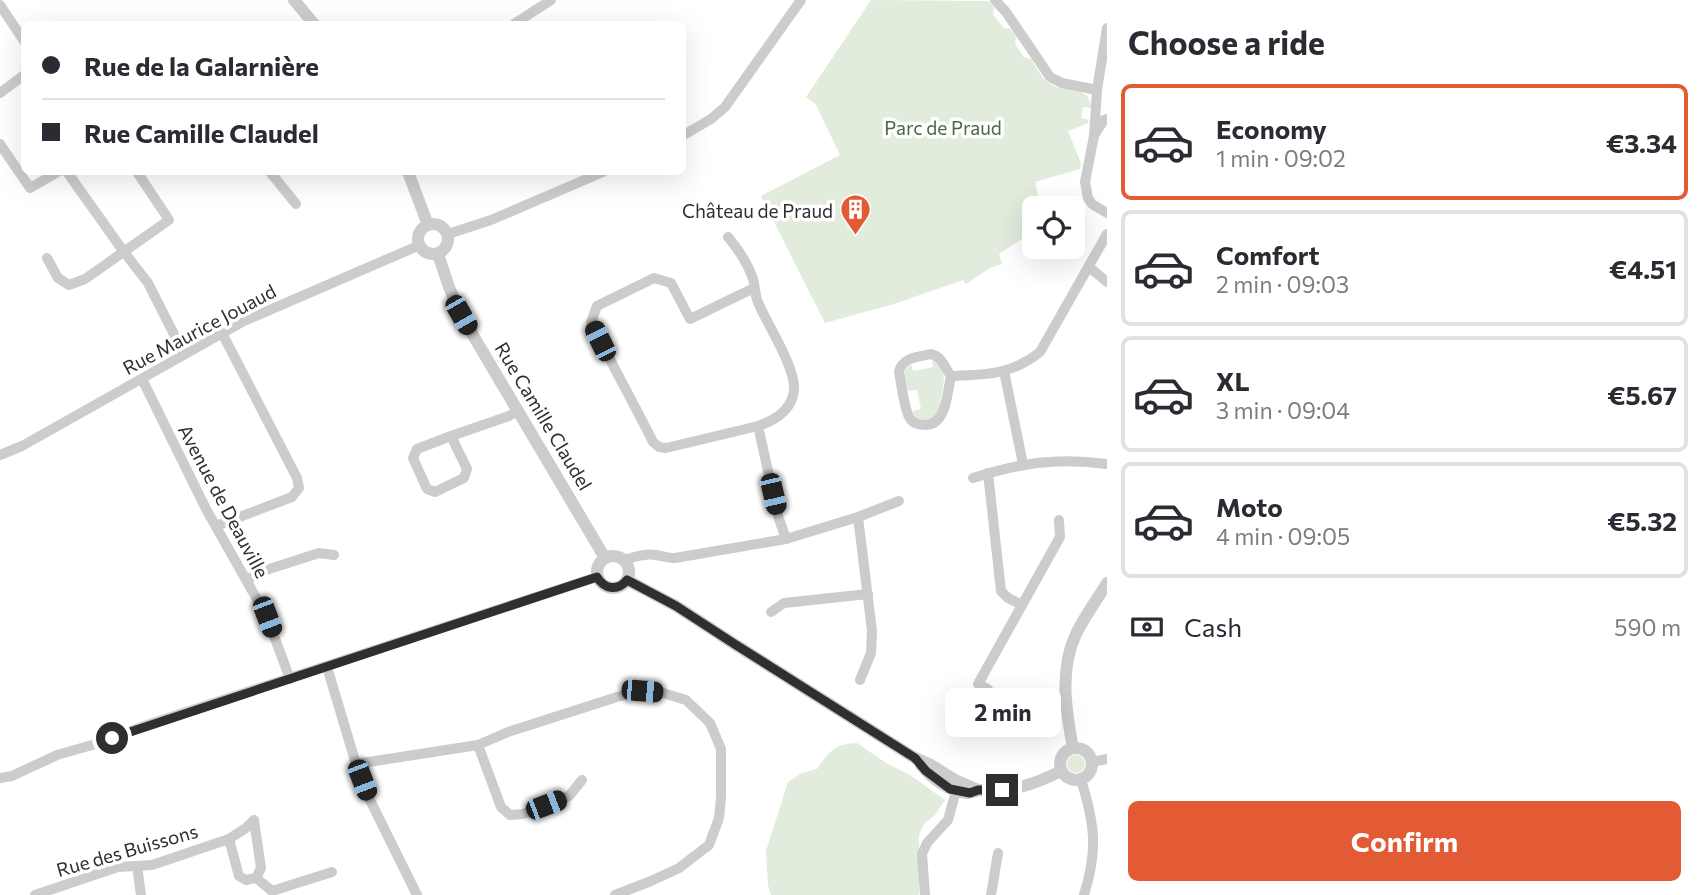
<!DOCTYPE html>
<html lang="en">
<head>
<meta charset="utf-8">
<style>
	:root { --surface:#fff; --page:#f2f2f3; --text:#2b2b33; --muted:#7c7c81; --line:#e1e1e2; --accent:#e35b34 }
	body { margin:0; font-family:Commissioner,sans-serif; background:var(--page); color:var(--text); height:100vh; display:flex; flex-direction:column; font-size:26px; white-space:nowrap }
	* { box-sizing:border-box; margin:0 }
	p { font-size:23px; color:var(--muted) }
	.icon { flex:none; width:38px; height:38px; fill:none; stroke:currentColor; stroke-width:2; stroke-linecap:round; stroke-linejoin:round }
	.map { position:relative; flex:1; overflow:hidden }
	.side { display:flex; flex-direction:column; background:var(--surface); width:595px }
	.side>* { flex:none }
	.hud { position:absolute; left:21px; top:21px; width:665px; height:154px; border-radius:10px; box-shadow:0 7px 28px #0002; display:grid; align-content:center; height:154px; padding:0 21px; background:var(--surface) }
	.tools { position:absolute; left:1022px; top:196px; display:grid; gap:14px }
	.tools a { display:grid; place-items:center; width:63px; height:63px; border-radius:10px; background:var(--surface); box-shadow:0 7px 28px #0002; font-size:35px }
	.end { position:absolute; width:32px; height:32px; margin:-16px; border:9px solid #2f2f2f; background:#fff; box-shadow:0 0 0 4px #fff }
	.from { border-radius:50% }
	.bubble { position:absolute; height:49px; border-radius:10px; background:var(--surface); box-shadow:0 7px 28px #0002; font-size:23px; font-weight:700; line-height:49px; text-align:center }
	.car { position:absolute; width:21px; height:42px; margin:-21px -10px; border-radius:9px; box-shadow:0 0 5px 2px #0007; background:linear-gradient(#222 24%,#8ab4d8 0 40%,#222 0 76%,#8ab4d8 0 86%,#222 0) }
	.hud b { display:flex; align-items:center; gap:24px; height:66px; font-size:26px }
	.hud b+b { border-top:2px solid var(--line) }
	.hud i { width:18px; height:18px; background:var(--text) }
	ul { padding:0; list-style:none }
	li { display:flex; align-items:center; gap:21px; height:116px; margin:0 14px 10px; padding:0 7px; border:4px solid var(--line); border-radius:10px }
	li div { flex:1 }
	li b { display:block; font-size:26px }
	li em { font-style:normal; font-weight:700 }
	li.selected { border-color:var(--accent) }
	li>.icon { width:63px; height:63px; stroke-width:1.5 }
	h2 { padding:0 21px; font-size:32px; line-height:84px }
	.pay { display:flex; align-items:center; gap:18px; height:77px; padding:0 21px; font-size:26px }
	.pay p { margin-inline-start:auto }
	.button { display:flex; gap:14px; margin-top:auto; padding:14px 21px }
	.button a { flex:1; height:80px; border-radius:10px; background:var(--accent); color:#fff; font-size:28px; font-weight:700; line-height:80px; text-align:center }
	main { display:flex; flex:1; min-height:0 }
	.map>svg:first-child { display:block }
	.green { fill:#e1ecdd }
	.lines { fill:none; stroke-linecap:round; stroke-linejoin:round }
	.minor { stroke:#ccc; stroke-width:10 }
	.tertiary { stroke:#ccc; stroke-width:12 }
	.route { stroke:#2f2f2f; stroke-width:9 }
	.labels { text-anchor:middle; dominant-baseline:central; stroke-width:7; stroke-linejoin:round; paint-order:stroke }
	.park-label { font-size:19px; fill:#456b3d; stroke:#fff }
	.poi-label { font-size:19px; fill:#2f2f2f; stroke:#fff; text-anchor:end }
	.street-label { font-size:19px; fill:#2f2f2f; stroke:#fff }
</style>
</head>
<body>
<main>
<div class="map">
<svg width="1107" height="895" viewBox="0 0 1107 895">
	<rect width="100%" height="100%" fill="#fff"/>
	<g class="green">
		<path d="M871 0 989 1 994 8 993 15 1004 28 1011 29 1016 37 1015 44 1024 57 1031 59C1037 68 1042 80 1052 85 1066 92 1091 86 1091 108L1083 107 1081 118 1089 120 1088 123 1068 131 1081 163 1080 169 1035 182 1041 208H1034V234L1025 237 999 254 1002 264 990 268 966 284 963 280 894 304 825 323 761 196 840 155 816 105 806 97Z"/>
		<path d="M932 360 937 361 943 372 944 381 938 415 925 422 915 419 913 411 921 409 917 390 908 391C906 379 900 372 911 364L913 371 933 367Z"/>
		<path d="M857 743 886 763 910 775 945 800 935 815 924 824 919 835V895H771L768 885 766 851 788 782 802 773 817 769C830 751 834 744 857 743Z"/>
		<circle cx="1076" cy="764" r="9"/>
	</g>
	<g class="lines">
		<g class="minor">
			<polyline points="995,0 1006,12 1050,77 1062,83 1097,90"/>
			<polyline points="0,5 24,41"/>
			<polyline points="514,24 551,0"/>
			<polyline points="1107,28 1097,90 1094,136 1085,182 1088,198 1092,204 1107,213"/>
			<polyline points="0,93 24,75"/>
			<polyline points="1095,134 1104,120 1107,119"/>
			<polyline points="682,136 711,119 725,107 801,0"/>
			<polyline points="0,144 30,188 58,172"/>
			<polyline points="67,172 124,252 148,283 184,354"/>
			<polyline points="270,172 296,204"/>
			<polyline points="448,234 491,220 603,172"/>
			<path d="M728 237C738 249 748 264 753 279 755 286 755 293 757 300 766 323 796 367 794 390 792 410 776 420 758 426L778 516 786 539"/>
			<polyline points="47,258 58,278 69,285 85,279 169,220 137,172"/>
			<polyline points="1089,267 1107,282"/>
			<path d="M754 288 690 319 671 283 654 278 597 306 591 322C611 363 633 402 653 442L659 447 666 448 758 426"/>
			<path d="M931 354C943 357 944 367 951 376 947 392 947 424 926 425 921 425 914 424 911 420 905 414 901 382 899 372 902 357 919 357 931 354Z"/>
			<polyline points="1004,371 1023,464"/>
			<path d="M951 376C984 375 1012 375 1040 352L1107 234"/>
			<polyline points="142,379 206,509 267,617 290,679"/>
			<polyline points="451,436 467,469 464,478 435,492 427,489 413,458 417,449 451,436 509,416 517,411"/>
			<polyline points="0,455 22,446 244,321 420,245"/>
			<polyline points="988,473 1001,591 1008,598 1022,605"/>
			<path d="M973 478C1020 463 1058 457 1107 464"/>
			<polyline points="858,517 872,631 871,653 860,680"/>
			<polyline points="216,526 292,497 299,488 297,478 222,333"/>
			<path d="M624 560C634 557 645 553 656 555 663 556 668 558 675 558L786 539 858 517 899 501"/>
			<polyline points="246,580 266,570 319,553 334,555"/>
			<polyline points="771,612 784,603 868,594"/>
			<polyline points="327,667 356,764 368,796 417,895"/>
			<polyline points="988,689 978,684 1060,537 1059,520"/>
			<polyline points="478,745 501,807 510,815 523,814 569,796 582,780"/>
			<polyline points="1092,762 1107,759"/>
			<polyline points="356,764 478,745 508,732 617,697 642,691 660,692 686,700 710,723 721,749 721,797 719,818 709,845 679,868 651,881 615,895"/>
			<polyline points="0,778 12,776 57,755 92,745 153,723 597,577"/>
			<path d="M1081 780C1095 824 1098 850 1084 895"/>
			<polyline points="229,839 246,828 254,820 261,868 256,878"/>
			<polyline points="137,866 141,895"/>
			<polyline points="35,895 118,867 152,865 229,839 239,876 246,880 256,878 272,891 332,872"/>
			<polyline points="925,895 922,854 927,843 948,820 956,791"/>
			<polyline points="991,895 998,853"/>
		</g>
		<g class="tertiary">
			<polyline points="294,0 314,24"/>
			<polyline points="408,172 428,225"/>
			<circle cx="433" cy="239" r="15"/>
			<polyline points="438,254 449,287 461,315 605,558"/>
			<circle cx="613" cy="572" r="16"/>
			<polyline points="627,580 676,606 736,645 915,758 931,765 955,780 978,790"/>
			<circle cx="1076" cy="764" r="16"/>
			<path d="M1073 748C1066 711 1059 670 1076 634 1084 617 1097 600 1107 583"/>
			<path d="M921 765C932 778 949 792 967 793 972 793 977 790 982 790 1016 790 1031 786 1061 771"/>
		</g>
	</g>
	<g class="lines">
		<path class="route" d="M112 738 597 577C605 590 618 591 627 580L676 606 736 645 915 758 926 771 950 789 970 793 978 790H1002"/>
	</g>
	<defs>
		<symbol id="building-pin" viewBox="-11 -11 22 30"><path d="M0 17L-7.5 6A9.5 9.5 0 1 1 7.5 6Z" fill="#e35b34" stroke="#fff"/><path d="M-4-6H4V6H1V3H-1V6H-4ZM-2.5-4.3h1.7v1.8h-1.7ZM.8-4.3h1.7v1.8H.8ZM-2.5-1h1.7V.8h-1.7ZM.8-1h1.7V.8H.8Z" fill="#fff"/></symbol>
	</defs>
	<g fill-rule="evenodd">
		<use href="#building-pin" x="838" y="192" width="35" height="47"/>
	</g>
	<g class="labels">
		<g class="park-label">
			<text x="943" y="127">Parc de Praud</text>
		</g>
		<g class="poi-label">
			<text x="833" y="210">Château de Praud</text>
		</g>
		<g class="street-label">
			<text transform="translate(199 329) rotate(-28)">Rue Maurice Jouaud</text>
			<text transform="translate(544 416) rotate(59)">Rue Camille Claudel</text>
			<text transform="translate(224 501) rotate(62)">Avenue de Deauville</text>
			<text transform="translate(127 850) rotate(-16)">Rue des Buissons</text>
		</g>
	</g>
</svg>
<div class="tools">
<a><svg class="icon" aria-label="locate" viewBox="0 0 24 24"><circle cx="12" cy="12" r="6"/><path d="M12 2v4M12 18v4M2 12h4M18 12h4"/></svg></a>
</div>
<i class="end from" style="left:112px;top:738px"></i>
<i class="end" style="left:1002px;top:790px"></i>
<div class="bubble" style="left:945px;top:688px;width:116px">2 min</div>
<i class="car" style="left:461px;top:315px;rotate:150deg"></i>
<i class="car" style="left:600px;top:341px;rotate:334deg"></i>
<i class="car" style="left:773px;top:494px;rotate:167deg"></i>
<i class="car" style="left:267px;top:617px;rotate:159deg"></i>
<i class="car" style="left:642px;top:691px;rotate:95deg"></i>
<i class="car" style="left:362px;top:780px;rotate:159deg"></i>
<i class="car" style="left:546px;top:805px;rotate:69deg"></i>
<div class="hud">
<b><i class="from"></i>Rue de la Galarnière</b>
<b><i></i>Rue Camille Claudel</b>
</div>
</div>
<section class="side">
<h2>Choose a ride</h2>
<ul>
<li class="selected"><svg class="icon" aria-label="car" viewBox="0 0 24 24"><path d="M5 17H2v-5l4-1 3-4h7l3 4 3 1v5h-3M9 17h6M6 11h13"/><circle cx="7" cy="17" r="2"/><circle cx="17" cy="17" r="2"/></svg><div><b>Economy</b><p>1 min · 09:02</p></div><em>€3.34</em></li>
<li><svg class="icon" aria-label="car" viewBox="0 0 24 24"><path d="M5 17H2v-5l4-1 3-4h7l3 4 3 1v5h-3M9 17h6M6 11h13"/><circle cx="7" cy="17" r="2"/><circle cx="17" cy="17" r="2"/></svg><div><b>Comfort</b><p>2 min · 09:03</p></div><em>€4.51</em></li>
<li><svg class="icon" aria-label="car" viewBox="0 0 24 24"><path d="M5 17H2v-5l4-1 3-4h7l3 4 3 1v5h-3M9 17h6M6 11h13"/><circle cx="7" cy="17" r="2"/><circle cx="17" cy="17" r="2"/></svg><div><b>XL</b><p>3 min · 09:04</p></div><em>€5.67</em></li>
<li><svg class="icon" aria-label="car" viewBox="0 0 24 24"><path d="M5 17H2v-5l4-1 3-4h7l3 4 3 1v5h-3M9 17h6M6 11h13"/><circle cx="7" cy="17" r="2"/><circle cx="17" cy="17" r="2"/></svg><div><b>Moto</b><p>4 min · 09:05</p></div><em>€5.32</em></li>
</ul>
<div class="pay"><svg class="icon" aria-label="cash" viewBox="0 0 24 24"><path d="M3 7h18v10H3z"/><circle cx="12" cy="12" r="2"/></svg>Cash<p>590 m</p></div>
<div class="button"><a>Confirm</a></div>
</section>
</main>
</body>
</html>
